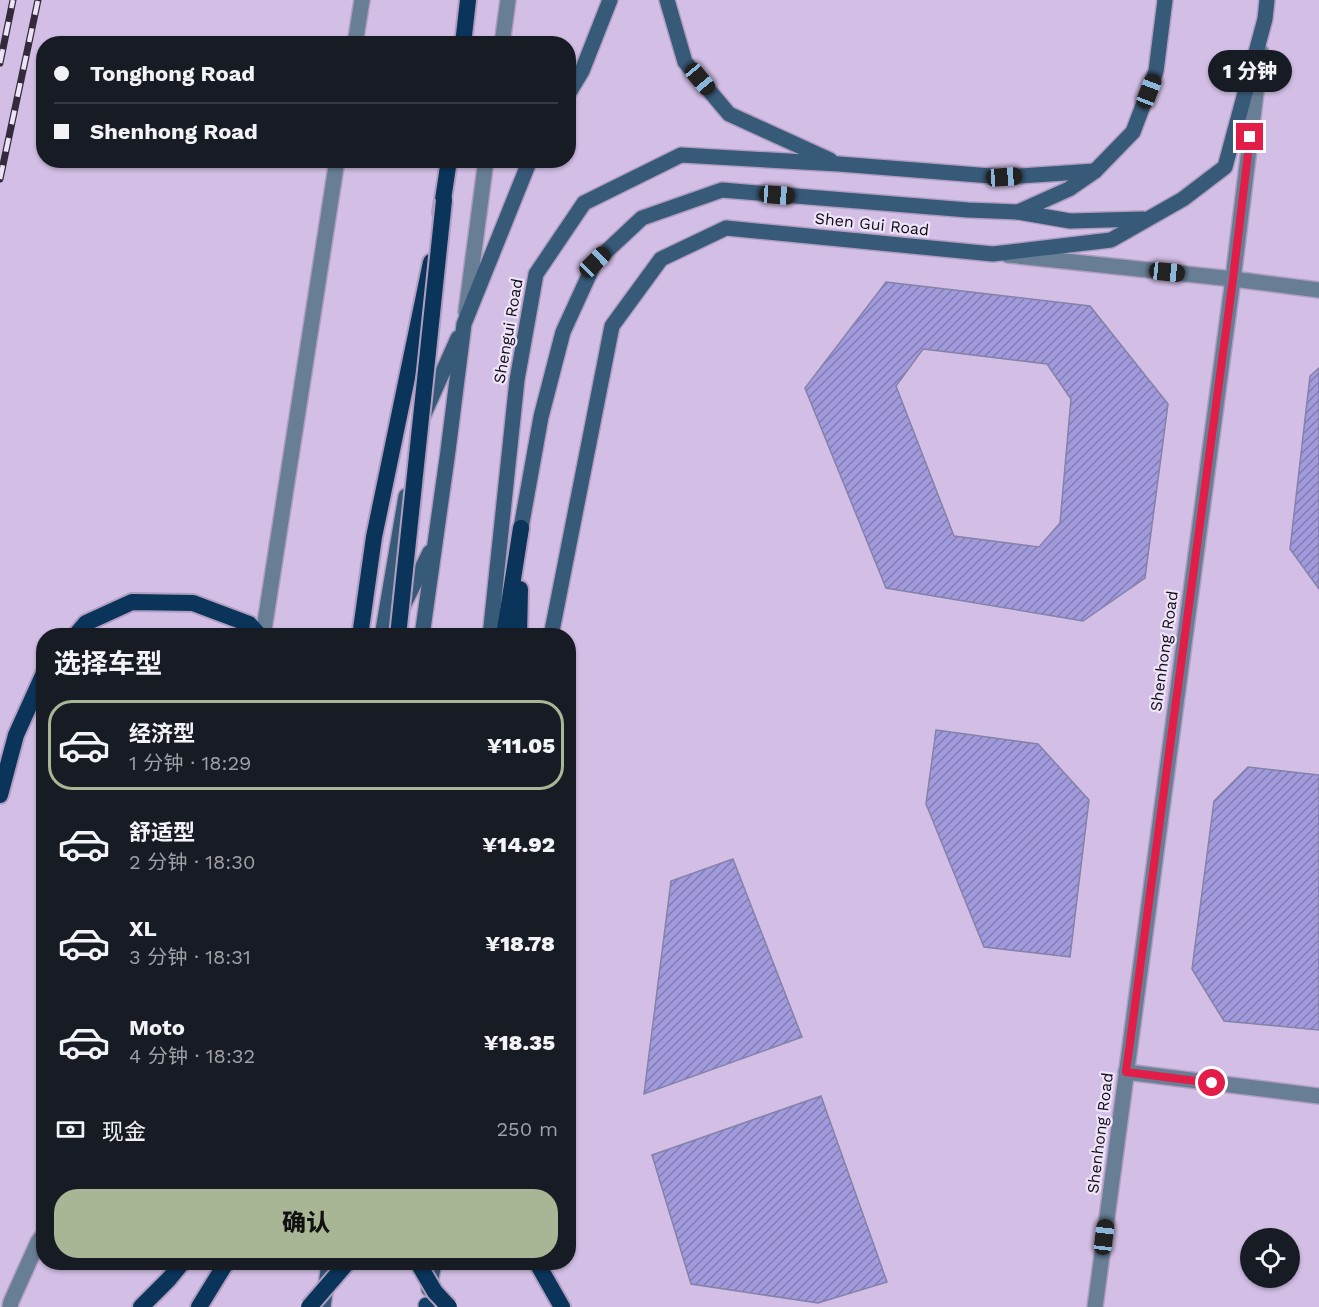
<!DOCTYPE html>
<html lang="zh">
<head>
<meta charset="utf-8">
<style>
	:root { --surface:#171b24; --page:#242831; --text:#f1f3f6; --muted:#9ea1a6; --line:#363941; --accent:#a8b696 }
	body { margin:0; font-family:"Work Sans","Noto Sans SC",sans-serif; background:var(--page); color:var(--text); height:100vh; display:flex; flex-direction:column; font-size:22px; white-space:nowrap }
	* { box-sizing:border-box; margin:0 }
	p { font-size:20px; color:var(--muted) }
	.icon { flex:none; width:33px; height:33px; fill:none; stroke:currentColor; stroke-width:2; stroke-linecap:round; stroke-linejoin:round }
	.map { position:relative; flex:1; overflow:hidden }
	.sheet { position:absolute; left:36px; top:628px; width:540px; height:642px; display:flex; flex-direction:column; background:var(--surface); border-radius:24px; box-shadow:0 2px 4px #0004 }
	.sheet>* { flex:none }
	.hud { position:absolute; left:36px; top:36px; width:540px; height:132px; border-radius:24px; box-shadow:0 2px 4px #0004; display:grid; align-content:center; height:132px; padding:0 18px; background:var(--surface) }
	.controls { position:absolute; left:1240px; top:1228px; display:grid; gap:12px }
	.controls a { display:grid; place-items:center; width:60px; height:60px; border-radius:50%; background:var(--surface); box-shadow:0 2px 4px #0004; font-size:30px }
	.end { position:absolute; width:27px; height:27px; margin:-14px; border:8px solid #e11d48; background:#fff; box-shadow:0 0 0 3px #fff }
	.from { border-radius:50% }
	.bubble { position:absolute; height:42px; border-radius:21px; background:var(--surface); box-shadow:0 2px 4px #0004; font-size:20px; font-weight:800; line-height:42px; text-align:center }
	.car { position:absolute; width:18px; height:36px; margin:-18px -9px; border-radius:8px; box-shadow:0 0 4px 2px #0007; background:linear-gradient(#222 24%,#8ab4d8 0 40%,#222 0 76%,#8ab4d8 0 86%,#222 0) }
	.hud b { display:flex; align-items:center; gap:21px; height:57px; font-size:22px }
	.hud b+b { border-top:2px solid var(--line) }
	.hud i { width:15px; height:15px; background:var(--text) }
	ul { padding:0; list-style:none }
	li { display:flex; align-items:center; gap:18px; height:90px; margin:0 12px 9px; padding:0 6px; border:3px solid transparent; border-radius:24px }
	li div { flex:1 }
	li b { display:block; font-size:22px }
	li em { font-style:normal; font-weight:800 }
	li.active { border-color:var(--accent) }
	li>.icon { width:54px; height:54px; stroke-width:1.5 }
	h2 { padding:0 18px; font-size:27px; line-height:72px }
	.pay { display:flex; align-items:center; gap:15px; height:66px; padding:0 18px; font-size:22px }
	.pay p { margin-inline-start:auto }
	.cta { display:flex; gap:12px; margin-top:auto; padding:12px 18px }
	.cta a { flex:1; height:69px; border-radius:24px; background:var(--accent); color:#111; font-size:24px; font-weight:800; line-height:69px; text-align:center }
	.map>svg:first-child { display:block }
	.building { fill:url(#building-hatch); stroke:#8582a8; stroke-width:1.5; fill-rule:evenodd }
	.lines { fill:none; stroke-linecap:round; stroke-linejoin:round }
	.minor-casing { stroke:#b09ec1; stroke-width:18 }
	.tertiary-casing { stroke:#b09ec1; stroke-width:18 }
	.secondary-casing { stroke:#b09ec1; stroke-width:18 }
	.primary-casing { stroke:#b09ec1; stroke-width:18 }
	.trunk-casing { stroke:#b09ec1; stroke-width:20 }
	.minor { stroke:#677e94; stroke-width:15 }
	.tertiary { stroke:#677e94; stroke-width:15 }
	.secondary { stroke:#385a79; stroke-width:15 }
	.primary { stroke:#133f66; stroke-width:15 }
	.trunk { stroke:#0a3459; stroke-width:16 }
	.rail-casing { stroke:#342a3c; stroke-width:7 }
	.rail { stroke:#eee4f8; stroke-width:4.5; stroke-dasharray:14; stroke-linecap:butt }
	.trunk-bridge-casing { stroke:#b09ec1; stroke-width:20; stroke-linecap:butt }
	.trunk-bridge { stroke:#0a3459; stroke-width:16 }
	.route { stroke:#e11d48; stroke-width:8 }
	.labels { text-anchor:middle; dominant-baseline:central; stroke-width:4.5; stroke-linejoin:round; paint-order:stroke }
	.street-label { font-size:16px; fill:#110a17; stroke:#eee4f8 }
</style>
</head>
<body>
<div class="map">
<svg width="1319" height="1307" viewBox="0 0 1319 1307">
	<defs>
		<pattern id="building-hatch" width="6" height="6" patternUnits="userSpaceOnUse" patternTransform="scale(1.5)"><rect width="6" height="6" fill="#a19add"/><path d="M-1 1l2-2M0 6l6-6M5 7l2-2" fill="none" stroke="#827cb2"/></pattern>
	</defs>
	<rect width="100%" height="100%" fill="#d3bfe6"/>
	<g class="building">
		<path d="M886 282 1090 306 1168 404 1145 578 1083 621 886 588 805 388ZM923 349 1047 364 1071 399 1060 523 1039 547 954 536 896 386Z"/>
		<polygon points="1319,368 1319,589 1290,549 1310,376"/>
		<polygon points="936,730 1038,744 1089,800 1070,957 984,947 926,804"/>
		<polygon points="1248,767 1319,775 1319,1030 1224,1021 1192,969 1214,801"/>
		<polygon points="733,859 802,1037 644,1094 671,881"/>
		<polygon points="821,1096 887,1282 818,1303 691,1284 652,1155"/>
	</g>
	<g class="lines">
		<defs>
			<g id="minor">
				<polyline points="355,44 362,0"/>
				<polyline points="263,636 337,160"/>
				<polyline points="1126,1072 1319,1096"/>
				<polyline points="10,1307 11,1302 38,1242 44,1234"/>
			</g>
			<g id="tertiary">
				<polyline points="502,44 508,0"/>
				<polyline points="1008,255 1233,279 1319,290"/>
				<polyline points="466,312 486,160"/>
				<polyline points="1095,1307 1233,279 1261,52"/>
			</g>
			<g id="secondary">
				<polyline points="667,0 685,62 729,114 830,160"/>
				<polyline points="568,94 582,71 610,0"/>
				<polyline points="1018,212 1070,221 1143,219"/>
				<polyline points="424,414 458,338"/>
				<polyline points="521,528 541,417 563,332 595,262 642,218 722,190 968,210 1018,212 1069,189 1095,171 1133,132 1156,71 1165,0"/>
				<polyline points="403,606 430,552"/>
				<polyline points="382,636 406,496"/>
				<polyline points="422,636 448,451 464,324 530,160"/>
				<polyline points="490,636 517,380 536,274 584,203 681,155 839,164 1004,177 1095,171"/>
				<polyline points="551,636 612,326 661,259 726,228 993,254 1111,240 1183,199 1225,167 1265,19 1267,0"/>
				<polyline points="429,1289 434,1263"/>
				<polyline points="323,1307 329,1263"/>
			</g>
			<polyline id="primary" points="426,1305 427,1307"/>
			<g id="trunk">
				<polyline points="463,44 468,0"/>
				<polyline points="441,213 449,160"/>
				<polyline points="75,636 86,623 132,602 193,603 249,624 260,636"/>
				<polyline points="360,636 374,537 431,262"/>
				<polyline points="504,636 521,528"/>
				<polyline points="519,636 520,589"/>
				<polyline points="0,795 16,735 44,673"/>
				<polyline points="537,1263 562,1307"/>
				<polyline points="141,1307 169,1279 182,1263"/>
				<polyline points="199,1307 226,1263"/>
			</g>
		</defs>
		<use href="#minor" class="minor-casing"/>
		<use href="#tertiary" class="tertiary-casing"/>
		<use href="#secondary" class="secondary-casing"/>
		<use href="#primary" class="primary-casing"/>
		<use href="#trunk" class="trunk-casing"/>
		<use href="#minor" class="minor"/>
		<use href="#tertiary" class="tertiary"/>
		<use href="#secondary" class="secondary"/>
		<use href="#primary" class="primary"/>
		<use href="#trunk" class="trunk"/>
		<defs>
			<g id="rail">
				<polyline points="0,63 13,0"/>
				<polyline points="0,179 38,0"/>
			</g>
		</defs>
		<use href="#rail" class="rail-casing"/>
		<use href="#rail" class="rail"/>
		<defs>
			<g id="trunk-bridge">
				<polyline points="398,636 444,200"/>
				<polyline points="418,1263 435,1292 449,1307"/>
				<polyline points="309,1307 347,1263"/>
			</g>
		</defs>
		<use href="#trunk-bridge" class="trunk-bridge-casing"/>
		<use href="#trunk-bridge" class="trunk-bridge"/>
	</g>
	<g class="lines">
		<polyline class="route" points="1212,1083 1126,1072 1233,279 1250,137"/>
	</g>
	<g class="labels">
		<g class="street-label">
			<text transform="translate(872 224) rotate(6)">Shen Gui Road</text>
			<text transform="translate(508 331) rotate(-80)">Shengui Road</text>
			<text transform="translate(1164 651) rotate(-82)">Shenhong Road</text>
			<text transform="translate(1100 1133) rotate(-83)">Shenhong Road</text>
		</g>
	</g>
</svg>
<div class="controls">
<a><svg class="icon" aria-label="locate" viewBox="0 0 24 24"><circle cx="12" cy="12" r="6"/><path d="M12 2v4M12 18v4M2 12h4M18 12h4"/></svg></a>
</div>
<i class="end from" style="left:1212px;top:1083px"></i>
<i class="end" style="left:1250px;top:137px"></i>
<div class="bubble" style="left:1208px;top:50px;width:84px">1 分钟</div>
<i class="car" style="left:700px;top:79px;rotate:140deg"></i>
<i class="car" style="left:1149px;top:91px;rotate:21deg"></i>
<i class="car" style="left:1004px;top:177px;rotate:86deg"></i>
<i class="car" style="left:777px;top:195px;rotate:94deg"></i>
<i class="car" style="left:595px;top:262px;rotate:46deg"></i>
<i class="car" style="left:1167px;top:272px;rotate:96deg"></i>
<i class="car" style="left:1104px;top:1237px;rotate:7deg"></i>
<div class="hud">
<b><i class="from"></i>Tonghong Road</b>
<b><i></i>Shenhong Road</b>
</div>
<section class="sheet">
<h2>选择车型</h2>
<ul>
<li class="active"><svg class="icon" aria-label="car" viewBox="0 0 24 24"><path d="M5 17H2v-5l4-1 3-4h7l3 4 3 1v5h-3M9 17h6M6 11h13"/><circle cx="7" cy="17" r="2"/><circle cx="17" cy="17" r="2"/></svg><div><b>经济型</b><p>1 分钟 · 18:29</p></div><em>¥11.05</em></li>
<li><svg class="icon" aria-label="car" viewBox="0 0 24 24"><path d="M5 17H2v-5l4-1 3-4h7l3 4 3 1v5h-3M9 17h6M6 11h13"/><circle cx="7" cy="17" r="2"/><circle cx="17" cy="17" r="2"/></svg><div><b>舒适型</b><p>2 分钟 · 18:30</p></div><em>¥14.92</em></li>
<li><svg class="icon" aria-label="car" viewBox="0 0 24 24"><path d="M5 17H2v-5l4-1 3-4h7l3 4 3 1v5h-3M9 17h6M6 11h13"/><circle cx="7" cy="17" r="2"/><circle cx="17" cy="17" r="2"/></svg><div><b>XL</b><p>3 分钟 · 18:31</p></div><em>¥18.78</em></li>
<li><svg class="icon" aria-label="car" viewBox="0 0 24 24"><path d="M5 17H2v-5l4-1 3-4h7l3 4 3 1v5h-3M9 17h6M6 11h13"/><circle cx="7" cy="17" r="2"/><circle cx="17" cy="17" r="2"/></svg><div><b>Moto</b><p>4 分钟 · 18:32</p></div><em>¥18.35</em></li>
</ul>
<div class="pay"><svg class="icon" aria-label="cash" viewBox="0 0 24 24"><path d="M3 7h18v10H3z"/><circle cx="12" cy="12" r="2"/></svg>现金<p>250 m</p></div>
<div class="cta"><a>确认</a></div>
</section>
</div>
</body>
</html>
